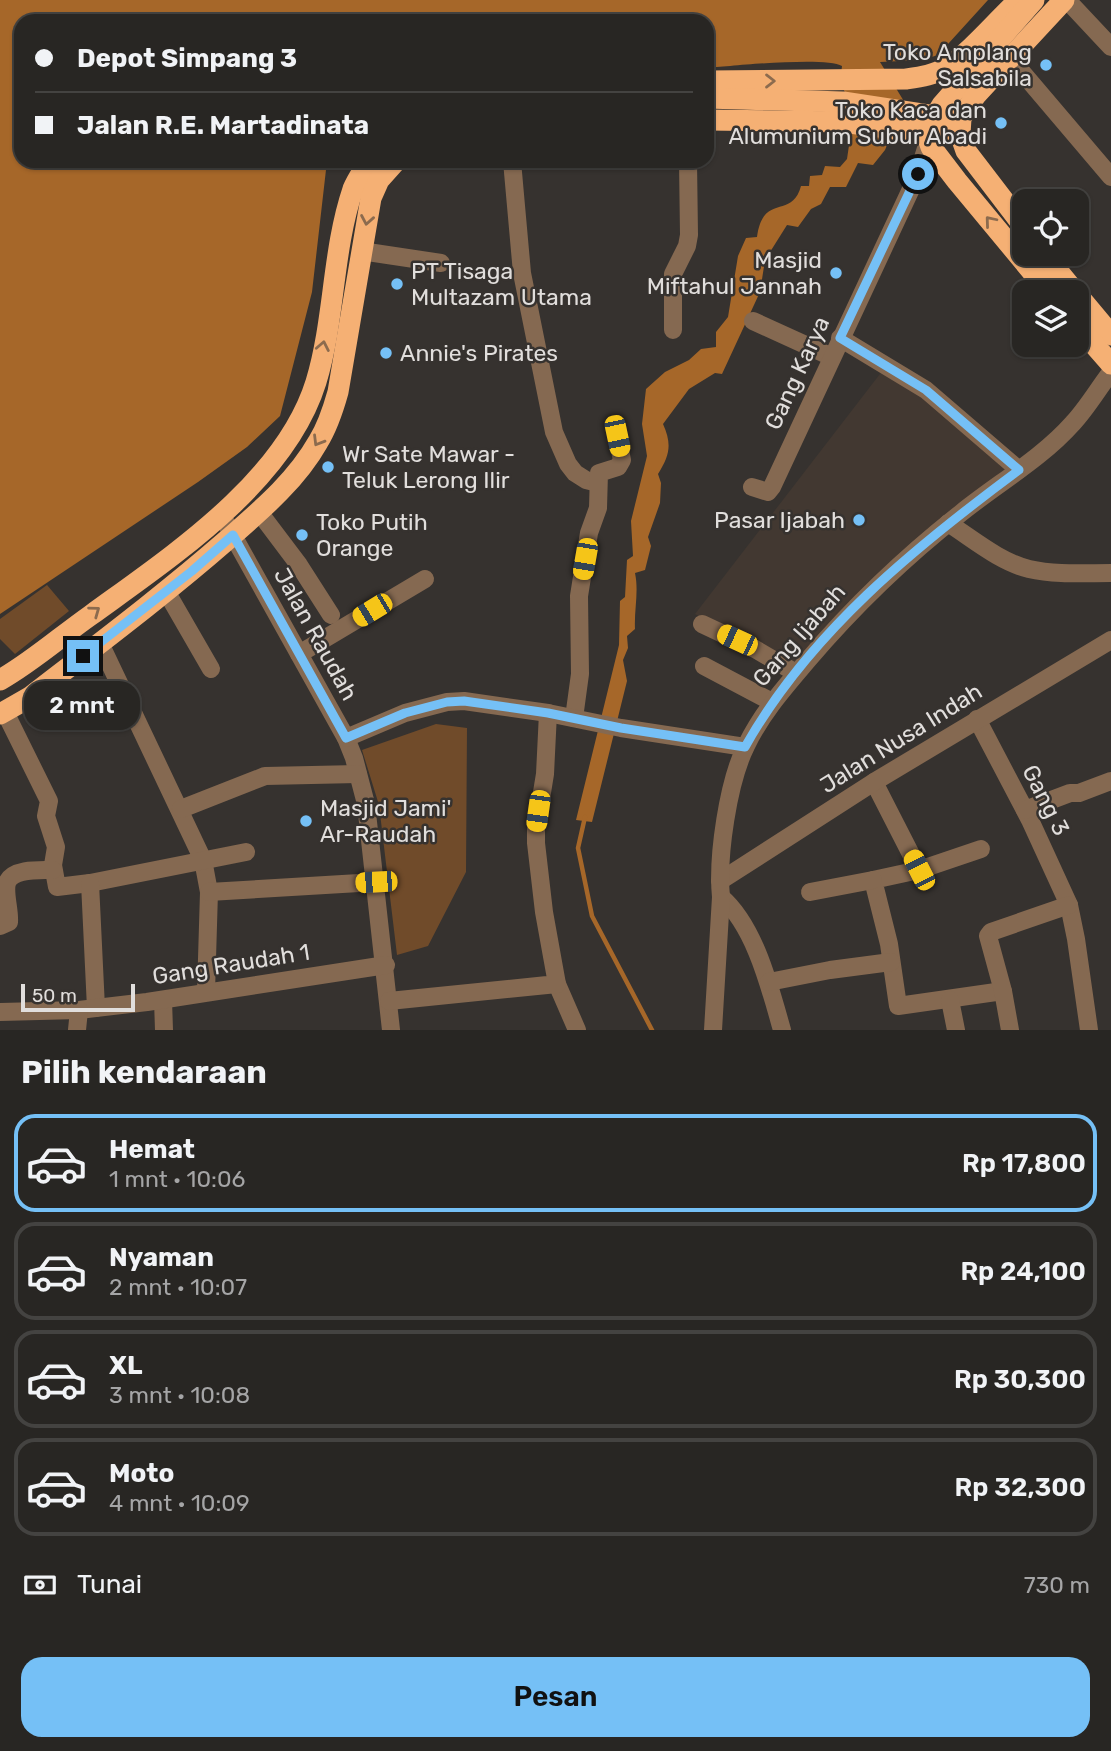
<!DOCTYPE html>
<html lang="id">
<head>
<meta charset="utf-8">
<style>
	:root { --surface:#282623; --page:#343230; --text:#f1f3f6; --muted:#a5a5a6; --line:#444341; --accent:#75c0f6 }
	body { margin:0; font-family:Rubik,sans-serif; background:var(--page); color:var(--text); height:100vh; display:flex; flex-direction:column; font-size:26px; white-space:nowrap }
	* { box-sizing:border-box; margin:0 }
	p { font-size:23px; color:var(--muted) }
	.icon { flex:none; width:38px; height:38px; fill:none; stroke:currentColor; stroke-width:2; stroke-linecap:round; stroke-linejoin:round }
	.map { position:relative; height:1030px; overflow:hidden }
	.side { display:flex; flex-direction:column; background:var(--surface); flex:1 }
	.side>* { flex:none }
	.guide { position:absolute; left:14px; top:14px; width:700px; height:154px; border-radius:21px; box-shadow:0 2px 5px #0004,0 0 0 2px var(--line); display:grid; align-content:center; height:154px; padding:0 21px; background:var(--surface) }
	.tools { position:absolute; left:1012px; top:189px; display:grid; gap:14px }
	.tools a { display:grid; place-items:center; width:77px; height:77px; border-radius:14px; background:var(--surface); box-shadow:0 2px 5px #0004,0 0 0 2px var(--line); font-size:35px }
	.scale { position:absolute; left:21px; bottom:18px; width:114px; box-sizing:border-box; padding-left:7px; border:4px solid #e1dedc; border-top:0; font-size:19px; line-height:24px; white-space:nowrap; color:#e1dedc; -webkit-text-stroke:5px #36322f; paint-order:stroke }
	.end { position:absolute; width:32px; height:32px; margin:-16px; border:9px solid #75c0f6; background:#111; box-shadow:0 0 0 4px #111 }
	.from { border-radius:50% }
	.bubble { position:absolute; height:49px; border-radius:21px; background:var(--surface); box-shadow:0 2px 5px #0004,0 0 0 2px var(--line); font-size:23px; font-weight:600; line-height:49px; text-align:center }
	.car { position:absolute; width:21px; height:42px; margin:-21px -10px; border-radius:9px; box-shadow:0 0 5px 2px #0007; background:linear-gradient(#f5c518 24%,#345 0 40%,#f5c518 0 76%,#345 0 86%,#f5c518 0) }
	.guide b { display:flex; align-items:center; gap:24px; height:66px; font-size:26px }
	.guide b+b { border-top:2px solid var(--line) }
	.guide i { width:18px; height:18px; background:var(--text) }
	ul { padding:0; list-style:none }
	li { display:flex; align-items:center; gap:21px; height:98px; margin:0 14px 10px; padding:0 7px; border:4px solid var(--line); border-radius:21px }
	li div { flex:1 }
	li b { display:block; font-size:26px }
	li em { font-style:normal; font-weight:600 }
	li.active { border-color:var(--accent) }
	li>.icon { width:63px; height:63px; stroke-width:1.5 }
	h2 { padding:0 21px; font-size:32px; line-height:84px }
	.pay { display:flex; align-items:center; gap:18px; height:77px; padding:0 21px; font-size:26px }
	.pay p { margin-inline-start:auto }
	.action { display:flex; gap:14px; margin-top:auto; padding:14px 21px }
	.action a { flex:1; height:80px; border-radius:21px; background:var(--accent); color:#111; font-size:28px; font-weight:600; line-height:80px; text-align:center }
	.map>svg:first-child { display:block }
	.built { fill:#423831 }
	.green { fill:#704b2a }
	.water { fill:#a66729 }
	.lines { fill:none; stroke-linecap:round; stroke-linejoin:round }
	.stream { stroke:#a66729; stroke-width:4.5 }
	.minor { stroke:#856951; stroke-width:18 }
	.highway { stroke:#f5b074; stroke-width:21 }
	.oneway { stroke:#8c6b4e }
	.route { stroke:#75c0f6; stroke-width:9 }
	.poi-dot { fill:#75c0f6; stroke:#36322f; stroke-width:2.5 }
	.labels { text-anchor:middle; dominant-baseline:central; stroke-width:5; stroke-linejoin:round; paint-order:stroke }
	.poi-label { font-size:23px; fill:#e1dedc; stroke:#36322f; text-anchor:start }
	.street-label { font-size:23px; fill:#e1dedc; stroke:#36322f }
</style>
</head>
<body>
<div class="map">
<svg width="1111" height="1030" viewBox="0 0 1111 1030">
	<rect width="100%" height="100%" fill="#36322f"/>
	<polygon class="built" points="883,370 944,410 1013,469 793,666 695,614"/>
	<g class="green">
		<polygon points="47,585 69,611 15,654 0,639 0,619"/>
		<polygon points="436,724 467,728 466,872 428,946 397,955 379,805 362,750"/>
	</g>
	<path class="water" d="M0 0H988L938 55 922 60 880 62 905 103 885 150 873 165 858 163 846 187H830L821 204 811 209 798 227 787 225 765 260 760 292 722 374 715 373 689 389 663 424C672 444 670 455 658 474L661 483 660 503 648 537 651 546 645 570 635 573C639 592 634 610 635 629L627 636 628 648 623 660 627 681 592 822 576 820 619 645 620 601 625 597 627 560 633 556 631 521 647 456 642 424 646 389 665 372 689 360 701 349 716 347V332L728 317 738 256 746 238 757 237C763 192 792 220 801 186H809L810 176 822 175 825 166 840 167 847 159 853 118 852 105 840 83 842 66C826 56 731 66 707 68V21H21V161H327L312 292 280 416 247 447 198 482 0 614Z"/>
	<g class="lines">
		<polyline class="stream" points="585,817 578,848 592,916 652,1030"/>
		<g class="minor">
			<polyline points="1067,0 1111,47"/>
			<polyline points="1010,58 1111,177"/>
			<polyline points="512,161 522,273 554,432 568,464 575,473 586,480 598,483"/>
			<polyline points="361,251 441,263"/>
			<polyline points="753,321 832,357"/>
			<polyline points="673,330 673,274 687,246 689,235 688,161"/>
			<polyline points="840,338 926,390 1019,470"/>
			<polyline points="752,487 768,492 772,487 918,174 928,142"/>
			<polyline points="259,512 299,565 331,615"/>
			<polyline points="226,523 346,738 354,758 366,804 391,1030"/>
			<path d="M948 523C973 539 1000 562 1029 569 1055 575 1084 573 1111 573"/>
			<polyline points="166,591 211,669"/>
			<polyline points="702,624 755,649 796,673"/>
			<polyline points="100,643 203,860 209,892 206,992"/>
			<polyline points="299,654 425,579"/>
			<polyline points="704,666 772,702"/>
			<polyline points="5,712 49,801 46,816 56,847 53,865 57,887 90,883 246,852"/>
			<polyline points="574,718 580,674 579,596 589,533 598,508 599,473 618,467 622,460 617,436"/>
			<polyline points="977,719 1030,820 1069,905 1076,939 1089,1030"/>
			<polyline points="346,738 405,713 447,702 464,701 548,713 621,728 745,747"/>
			<polyline points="874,782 919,870"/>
			<polyline points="181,809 265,776 358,774"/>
			<polyline points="1025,810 1070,793 1079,793 1111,781"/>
			<polyline points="981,849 919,870 873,880 889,944 898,1006 1003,991"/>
			<polyline points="720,881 874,782 1111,640"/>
			<polyline points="90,883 96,1008"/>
			<polyline points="209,892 376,882"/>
			<polyline points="810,892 873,880"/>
			<path d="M721 897C755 926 770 988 782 1030"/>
			<path d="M0 926 9 922C10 910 4 893 7 883 12 868 41 870 53 870"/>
			<polyline points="769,982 830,970 891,962"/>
			<polyline points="557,984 577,1030"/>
			<polyline points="163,1000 164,1030"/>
			<polyline points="950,1000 956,1030"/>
			<polyline points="389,1001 557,984 544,912 536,843 536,829 545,774 548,713"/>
			<polyline points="0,1012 79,1010 147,1002 386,965"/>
			<polyline points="77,1030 79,1010"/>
			<path d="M713 1030 721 897C717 857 728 782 746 746 761 714 785 687 808 660 854 606 905 557 961 513 998 483 1041 459 1073 423 1087 408 1098 389 1111 372"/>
			<polyline points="1010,1030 1003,991 988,936 991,932 1069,905"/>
		</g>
		<g class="highway">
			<path d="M707 81 906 79C920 77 935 75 947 67 971 52 997 20 1019 0"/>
			<polyline points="707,98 843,102 935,116 961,118"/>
			<polyline points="707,120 843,122 936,135 960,134"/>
			<polyline points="930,125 942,105 1034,0"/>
			<polyline points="926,133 931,147 957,181 1049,292"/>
			<polyline points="1024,227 966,151 960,134 961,118 976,95 1064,0"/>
			<polyline points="1044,254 1075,292"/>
			<polyline points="1076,293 1111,335"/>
			<polyline points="1076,324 1111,364"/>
			<path d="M0 680C32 662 61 636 91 615 172 556 285 482 316 382 335 319 332 251 353 189 357 179 364 170 369 161"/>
			<path d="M0 714 30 697C96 646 164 595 227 540 260 511 296 481 318 442 328 426 333 410 338 392L371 198 379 180 396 161"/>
		</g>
	</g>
	<defs><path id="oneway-chevron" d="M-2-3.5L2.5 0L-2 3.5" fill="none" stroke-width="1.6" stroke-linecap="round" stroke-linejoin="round" transform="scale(1.75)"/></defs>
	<g class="oneway">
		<use href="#oneway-chevron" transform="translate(770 81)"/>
		<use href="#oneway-chevron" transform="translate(367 220) rotate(100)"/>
		<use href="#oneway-chevron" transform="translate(990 221) rotate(-130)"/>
		<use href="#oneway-chevron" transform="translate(323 346) rotate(-79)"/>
		<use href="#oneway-chevron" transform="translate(318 441) rotate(121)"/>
		<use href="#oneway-chevron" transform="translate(95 611) rotate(-36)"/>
	</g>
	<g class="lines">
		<path class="route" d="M83 656 192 571 233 535 346 738 405 713 447 702 464 701 548 713 621 728 745 747C809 633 915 547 1019 470L926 390 840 338 918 174"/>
	</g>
	<g class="poi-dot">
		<circle cx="1046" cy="65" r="7"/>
		<circle cx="1001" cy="123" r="7"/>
		<circle cx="836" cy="273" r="7"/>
		<circle cx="397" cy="284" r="7"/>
		<circle cx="386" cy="353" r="7"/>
		<circle cx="328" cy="467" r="7"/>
		<circle cx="859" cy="520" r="7"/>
		<circle cx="302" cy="535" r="7"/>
		<circle cx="306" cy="821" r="7"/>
	</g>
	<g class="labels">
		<g class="poi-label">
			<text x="1032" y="52" text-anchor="end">Toko Amplang<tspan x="1032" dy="26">Salsabila</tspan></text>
			<text x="987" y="110" text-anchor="end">Toko Kaca dan<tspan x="987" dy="26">Alumunium Subur Abadi</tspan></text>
			<text x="822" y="260" text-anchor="end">Masjid<tspan x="822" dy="26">Miftahul Jannah</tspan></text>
			<text x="411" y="271">PT Tisaga<tspan x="411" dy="26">Multazam Utama</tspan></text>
			<text x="400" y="353">Annie's Pirates</text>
			<text x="342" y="454">Wr Sate Mawar -<tspan x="342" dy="26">Teluk Lerong Ilir</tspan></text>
			<text x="845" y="520" text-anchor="end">Pasar Ijabah</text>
			<text x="316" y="522">Toko Putih<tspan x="316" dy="26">Orange</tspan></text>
			<text x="320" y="808">Masjid Jami'<tspan x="320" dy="26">Ar-Raudah</tspan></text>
		</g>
		<g class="street-label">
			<text transform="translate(797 373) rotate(-65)">Gang Karya</text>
			<text transform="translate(316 634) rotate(61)">Jalan Raudah</text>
			<text transform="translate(799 635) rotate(-49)">Gang Ijabah</text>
			<text transform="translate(901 738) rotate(-32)">Jalan Nusa Indah</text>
			<text transform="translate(1046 800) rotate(63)">Gang 3</text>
			<text transform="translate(231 964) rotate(-9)">Gang Raudah 1</text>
		</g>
	</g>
</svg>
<div class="tools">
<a><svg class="icon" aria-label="locate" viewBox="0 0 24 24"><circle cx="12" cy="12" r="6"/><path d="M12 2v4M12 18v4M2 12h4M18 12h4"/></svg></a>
<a><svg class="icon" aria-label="layers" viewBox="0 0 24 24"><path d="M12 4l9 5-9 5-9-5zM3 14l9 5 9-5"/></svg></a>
</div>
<div class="scale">50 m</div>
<i class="end from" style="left:918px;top:174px"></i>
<i class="end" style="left:83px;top:656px"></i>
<div class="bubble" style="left:24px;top:681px;width:116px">2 mnt</div>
<i class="car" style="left:617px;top:436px;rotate:168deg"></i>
<i class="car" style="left:585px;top:559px;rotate:190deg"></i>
<i class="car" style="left:372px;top:610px;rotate:239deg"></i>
<i class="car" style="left:737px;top:640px;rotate:295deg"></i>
<i class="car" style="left:538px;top:811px;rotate:188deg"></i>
<i class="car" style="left:919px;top:870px;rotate:333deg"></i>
<i class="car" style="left:376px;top:882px;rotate:267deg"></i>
<div class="guide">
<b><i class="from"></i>Depot Simpang 3</b>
<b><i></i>Jalan R.E. Martadinata</b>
</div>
</div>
<section class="side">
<h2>Pilih kendaraan</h2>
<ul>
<li class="active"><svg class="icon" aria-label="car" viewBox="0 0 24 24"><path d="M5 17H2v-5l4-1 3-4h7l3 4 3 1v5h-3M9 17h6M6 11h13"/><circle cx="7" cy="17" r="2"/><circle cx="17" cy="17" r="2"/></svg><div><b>Hemat</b><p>1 mnt · 10:06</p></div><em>Rp 17,800</em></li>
<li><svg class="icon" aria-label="car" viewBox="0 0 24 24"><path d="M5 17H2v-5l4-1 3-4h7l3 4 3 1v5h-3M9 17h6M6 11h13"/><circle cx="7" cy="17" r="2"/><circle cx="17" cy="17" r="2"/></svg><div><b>Nyaman</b><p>2 mnt · 10:07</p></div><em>Rp 24,100</em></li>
<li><svg class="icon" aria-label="car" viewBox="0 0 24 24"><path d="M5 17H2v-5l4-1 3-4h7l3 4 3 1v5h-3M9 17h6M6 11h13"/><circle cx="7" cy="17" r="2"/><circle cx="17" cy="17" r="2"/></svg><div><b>XL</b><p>3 mnt · 10:08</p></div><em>Rp 30,300</em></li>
<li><svg class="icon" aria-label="car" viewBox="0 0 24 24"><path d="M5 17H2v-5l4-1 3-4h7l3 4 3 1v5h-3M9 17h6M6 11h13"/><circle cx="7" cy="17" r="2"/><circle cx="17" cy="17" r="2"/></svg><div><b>Moto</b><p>4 mnt · 10:09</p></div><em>Rp 32,300</em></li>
</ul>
<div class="pay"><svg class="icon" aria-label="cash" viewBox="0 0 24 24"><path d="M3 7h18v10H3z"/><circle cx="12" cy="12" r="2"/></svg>Tunai<p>730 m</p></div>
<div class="action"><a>Pesan</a></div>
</section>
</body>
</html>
